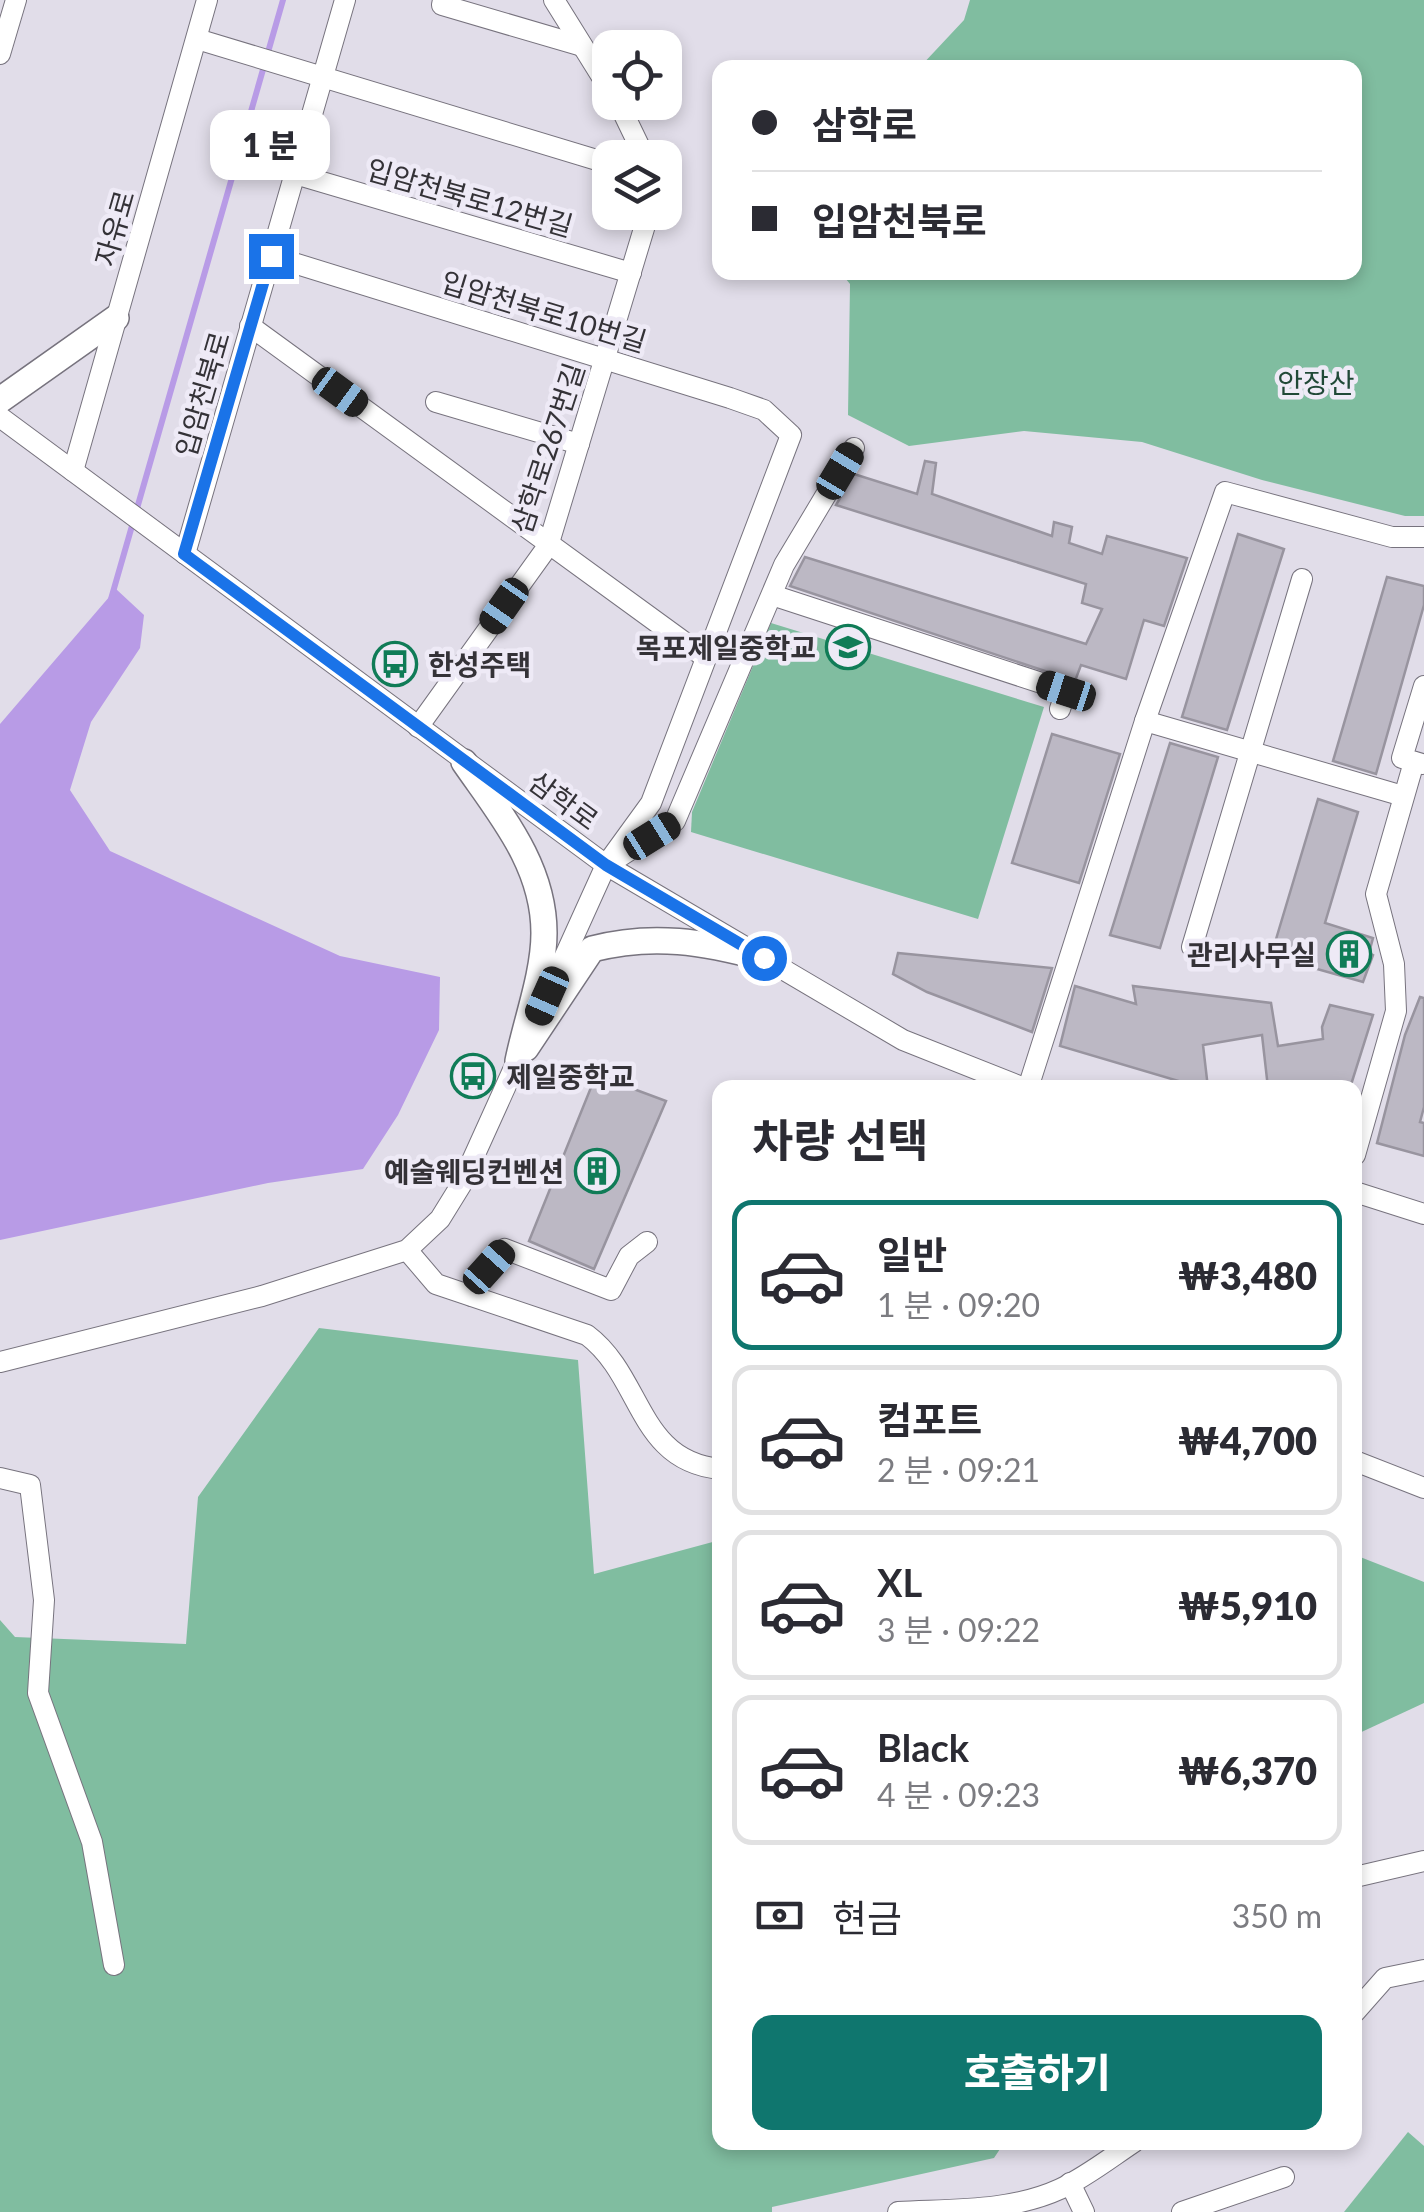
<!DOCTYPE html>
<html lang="ko">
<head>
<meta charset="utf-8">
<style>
	:root { --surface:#fff; --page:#f2f2f3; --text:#2b2b33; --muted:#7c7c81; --line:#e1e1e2; --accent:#0f766e }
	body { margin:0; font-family:Lato,"Noto Sans KR",sans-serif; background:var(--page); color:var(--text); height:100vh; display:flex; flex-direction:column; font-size:38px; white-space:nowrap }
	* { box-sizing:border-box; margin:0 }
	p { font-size:32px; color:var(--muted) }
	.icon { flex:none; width:55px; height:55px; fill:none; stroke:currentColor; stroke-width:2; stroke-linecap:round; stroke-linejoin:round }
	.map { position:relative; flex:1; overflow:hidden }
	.details { position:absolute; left:712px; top:1080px; width:650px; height:1070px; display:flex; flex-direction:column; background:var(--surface); border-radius:20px; box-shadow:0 5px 15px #0003 }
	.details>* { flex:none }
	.top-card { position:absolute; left:712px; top:60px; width:650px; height:220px; border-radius:20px; box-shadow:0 5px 15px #0003; display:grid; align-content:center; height:220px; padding:0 40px; background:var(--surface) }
	.controls { position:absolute; left:592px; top:30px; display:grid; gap:20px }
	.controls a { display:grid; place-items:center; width:90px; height:90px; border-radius:20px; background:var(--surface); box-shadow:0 5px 15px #0003; font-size:50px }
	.end { position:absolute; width:45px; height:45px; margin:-22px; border:12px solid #1a73e8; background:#fff; box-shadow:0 0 0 5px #fff }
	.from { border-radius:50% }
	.bubble { position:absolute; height:70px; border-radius:20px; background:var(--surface); box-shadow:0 5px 15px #0003; font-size:32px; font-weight:800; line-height:70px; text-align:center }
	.car { position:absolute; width:30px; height:60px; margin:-30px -15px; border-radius:12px; box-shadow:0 0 8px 2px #0007; background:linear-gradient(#222 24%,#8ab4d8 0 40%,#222 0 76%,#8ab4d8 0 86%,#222 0) }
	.top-card b { display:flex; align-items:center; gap:35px; height:95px; font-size:38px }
	.top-card b+b { border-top:2px solid var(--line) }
	.top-card i { width:25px; height:25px; background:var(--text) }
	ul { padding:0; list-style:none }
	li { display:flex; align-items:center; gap:30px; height:150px; margin:0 20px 15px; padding:0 20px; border:5px solid var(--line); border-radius:20px }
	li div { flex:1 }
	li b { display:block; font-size:38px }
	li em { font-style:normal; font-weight:800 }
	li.selected { border-color:var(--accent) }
	li>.icon { width:90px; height:90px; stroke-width:1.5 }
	h2 { padding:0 40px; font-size:45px; line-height:120px }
	.pay { display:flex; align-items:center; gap:25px; height:110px; padding:0 40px; font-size:38px }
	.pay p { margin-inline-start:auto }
	.primary-button { display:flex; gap:20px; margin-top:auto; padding:20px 40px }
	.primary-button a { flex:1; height:115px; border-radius:20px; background:var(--accent); color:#fff; font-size:40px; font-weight:800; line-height:115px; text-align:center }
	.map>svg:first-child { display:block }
	.green { fill:#80bda0 }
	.water { fill:#b89be6 }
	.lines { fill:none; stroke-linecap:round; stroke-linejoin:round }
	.stream { stroke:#b89be6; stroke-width:6 }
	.building { fill:#bcb8c4; stroke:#98949f; stroke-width:2.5 }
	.minor-casing { stroke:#77737e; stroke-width:22 }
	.major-casing { stroke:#77737e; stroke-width:28 }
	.minor { stroke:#fff; stroke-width:20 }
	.major { stroke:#fff; stroke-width:25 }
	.route { stroke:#1a73e8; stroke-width:12 }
	.labels { text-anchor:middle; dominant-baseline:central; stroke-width:9; stroke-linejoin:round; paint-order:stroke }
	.street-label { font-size:28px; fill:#343237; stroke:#eeeaf6 }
	.park-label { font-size:28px; fill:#204937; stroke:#eeeaf6 }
	.poi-label { font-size:28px; font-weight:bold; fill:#343237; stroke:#eeeaf6; text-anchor:end }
</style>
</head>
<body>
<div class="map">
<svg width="1424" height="2212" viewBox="0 0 1424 2212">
	<rect width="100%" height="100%" fill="#e1dde9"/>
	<g class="green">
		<polygon points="970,0 1424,0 1424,516 1405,516 1262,480 1142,442 1024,431 909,446 848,415 850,284 841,273 1355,272 1355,68 920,67 964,20"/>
		<polygon points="771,623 1044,707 978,919 691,832 692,812"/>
		<polygon points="319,1328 578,1360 594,1574 720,1540 720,2142 1004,2143 994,2158 772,2207 772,2212 0,2212 0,1620 15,1637 186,1644 198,1497"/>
		<polygon points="1355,1555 1424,1582 1424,1703 1355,1735"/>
		<polygon points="1408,2132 1424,2146 1424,2212 1344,2212"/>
	</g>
	<polygon class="water" points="116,589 144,615 140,648 91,722 70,790 110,851 340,956 440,977 439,1030 398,1115 363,1169 268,1183 0,1240 0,724"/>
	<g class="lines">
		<polyline class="stream" points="111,599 283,0"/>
	</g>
	<g class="building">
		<polygon points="925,461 936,463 932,494 1052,536 1054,522 1072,527 1069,543 1102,554 1107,536 1187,558 1164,626 1144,620 1126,679 1081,665 1075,681 790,586 805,557 1086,644 1102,609 1082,603 1086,584 836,505 854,474 917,494"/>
		<polygon points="1238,534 1284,549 1227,730 1182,717"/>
		<polygon points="1387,577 1424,586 1424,605 1376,774 1333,761"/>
		<polygon points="1052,734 1120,754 1079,883 1012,863"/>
		<polygon points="1170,743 1218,757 1160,948 1110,935"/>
		<polygon points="1318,799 1358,812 1325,923 1373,938 1369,953 1373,955 1363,982 1271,956"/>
		<polygon points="898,953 1052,968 1032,1032 927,992 893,974"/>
		<polygon points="1075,986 1136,1004 1133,986 1271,1003 1278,1046 1323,1039 1322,1027 1330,1005 1373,1015 1350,1088 1268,1088 1262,1035 1203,1045 1208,1088 1202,1088 1060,1046"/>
		<polygon points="1420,997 1424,998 1424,1107 1420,1122 1424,1123 1424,1156 1377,1143 1405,1035"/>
		<polygon points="596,1075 666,1101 594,1269 529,1241"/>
	</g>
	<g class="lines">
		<defs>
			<g id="minor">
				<polyline points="443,0 442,5 582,46"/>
				<polyline points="554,0 610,90"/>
				<polyline points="197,39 610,164"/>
				<polyline points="0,54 16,0"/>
				<polyline points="618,102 645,158"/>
				<polyline points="295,174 631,273"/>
				<polyline points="271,256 730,398 764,410 791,435 651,803 606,865 539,1013"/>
				<polyline points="250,326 706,658"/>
				<polyline points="436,402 579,444"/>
				<polyline points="0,417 606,865 903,1040 1024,1088"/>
				<polyline points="73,471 207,0"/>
				<polyline points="185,554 345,0"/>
				<polyline points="772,595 1066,691 1060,709"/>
				<polyline points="1145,721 1403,796"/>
				<polyline points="418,727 548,546 649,212"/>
				<polyline points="1422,764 1402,758 1424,686"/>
				<polyline points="616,859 675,821 784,565 854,448"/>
				<polyline points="1192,947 1302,579"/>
				<polyline points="1028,1088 1145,721 1225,492 1392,537 1424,537"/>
				<polyline points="1355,1155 1396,1011 1394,964 1376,894 1414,762"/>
				<polyline points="1355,1192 1424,1214"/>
				<path d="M407 1250 436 1284 587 1335C643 1377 637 1461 720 1469"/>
				<polyline points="472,1296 474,1284 505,1249 611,1290 629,1256 647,1242"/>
				<polyline points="0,1362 262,1296 407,1250 440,1219 461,1185 523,1048"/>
				<polyline points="1355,1461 1424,1488"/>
				<polyline points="0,1478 30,1485 44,1600 38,1693 92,1842 114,1965"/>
				<polyline points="1355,1877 1424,1861"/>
				<polyline points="1355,2012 1385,1978 1424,1970"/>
				<polyline points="1070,2183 1084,2212"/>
				<path d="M898 2212C952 2209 1010 2212 1060 2189 1086 2177 1110 2158 1134 2142"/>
				<polyline points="1182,2212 1284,2177"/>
			</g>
			<g id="major">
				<polyline points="0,400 116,318"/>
				<path d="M464 762C500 814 544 865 544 933 544 974 526 1021 518 1061"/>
				<path d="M526 1048 592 949C653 933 704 942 764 958"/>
			</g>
		</defs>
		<use href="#minor" class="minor-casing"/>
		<use href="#major" class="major-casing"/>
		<use href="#minor" class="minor"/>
		<use href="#major" class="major"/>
	</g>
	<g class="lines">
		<polyline class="route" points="271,256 184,554 606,865 764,958"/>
	</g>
	<defs>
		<symbol id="school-ring" viewBox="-11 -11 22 22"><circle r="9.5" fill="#eeeaf6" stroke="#107c57" stroke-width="1.5"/><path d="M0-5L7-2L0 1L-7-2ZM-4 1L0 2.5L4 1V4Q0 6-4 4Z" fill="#107c57"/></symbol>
		<symbol id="bus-ring" viewBox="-11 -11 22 22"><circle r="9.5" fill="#eeeaf6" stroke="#107c57" stroke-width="1.5"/><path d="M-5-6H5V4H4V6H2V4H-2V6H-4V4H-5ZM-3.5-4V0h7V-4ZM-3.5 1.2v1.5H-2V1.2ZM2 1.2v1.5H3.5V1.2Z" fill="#107c57"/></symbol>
		<symbol id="building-ring" viewBox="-11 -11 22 22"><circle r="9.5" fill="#eeeaf6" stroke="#107c57" stroke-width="1.5"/><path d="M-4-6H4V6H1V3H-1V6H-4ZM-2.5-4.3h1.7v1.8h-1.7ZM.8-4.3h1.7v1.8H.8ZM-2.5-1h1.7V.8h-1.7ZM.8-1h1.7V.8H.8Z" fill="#107c57"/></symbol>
	</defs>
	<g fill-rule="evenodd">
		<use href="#school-ring" x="823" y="622" width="50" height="50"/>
		<use href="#bus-ring" x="370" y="639" width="50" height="50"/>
		<use href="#building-ring" x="1324" y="929" width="50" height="50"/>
		<use href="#bus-ring" x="448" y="1051" width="50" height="50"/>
		<use href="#building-ring" x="572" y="1146" width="50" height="50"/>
	</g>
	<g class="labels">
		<g class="street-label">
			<text transform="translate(470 197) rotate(16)">입암천북로12번길</text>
			<text transform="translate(114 228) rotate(-74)">자유로</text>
			<text transform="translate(544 311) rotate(17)">입암천북로10번길</text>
			<text transform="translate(202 394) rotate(-74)">입암천북로</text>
			<text transform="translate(547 448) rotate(-72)">삼학로267번길</text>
			<text transform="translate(564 800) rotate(36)">삼학로</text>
		</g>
		<g class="park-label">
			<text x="1316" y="382">안장산</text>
		</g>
		<g class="poi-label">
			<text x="816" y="647">목포제일중학교</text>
			<text x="428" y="664" text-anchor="start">한성주택</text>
			<text x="1316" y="954">관리사무실</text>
			<text x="506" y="1076" text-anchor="start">제일중학교</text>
			<text x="564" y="1171">예술웨딩컨벤션</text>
		</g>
	</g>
</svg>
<div class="controls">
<a><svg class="icon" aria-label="locate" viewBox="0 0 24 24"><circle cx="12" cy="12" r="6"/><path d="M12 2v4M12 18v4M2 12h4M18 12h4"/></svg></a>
<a><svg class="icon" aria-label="layers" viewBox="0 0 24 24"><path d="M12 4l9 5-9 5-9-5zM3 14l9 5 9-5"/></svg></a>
</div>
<i class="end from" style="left:764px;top:958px"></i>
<i class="end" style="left:271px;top:256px"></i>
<div class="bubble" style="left:210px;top:110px;width:120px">1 분</div>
<i class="car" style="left:340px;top:392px;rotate:126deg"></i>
<i class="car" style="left:840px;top:471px;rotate:31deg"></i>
<i class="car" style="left:504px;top:606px;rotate:215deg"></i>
<i class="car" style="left:1066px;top:691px;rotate:288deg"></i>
<i class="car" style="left:652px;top:836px;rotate:58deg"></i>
<i class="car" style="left:547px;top:996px;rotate:204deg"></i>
<i class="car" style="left:489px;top:1267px;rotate:42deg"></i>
<div class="top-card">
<b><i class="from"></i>삼학로</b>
<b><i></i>입암천북로</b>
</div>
<section class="details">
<h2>차량 선택</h2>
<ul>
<li class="selected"><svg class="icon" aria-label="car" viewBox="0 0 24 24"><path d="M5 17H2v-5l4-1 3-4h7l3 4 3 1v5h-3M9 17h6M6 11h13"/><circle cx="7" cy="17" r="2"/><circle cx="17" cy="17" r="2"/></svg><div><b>일반</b><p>1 분 · 09:20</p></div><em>₩3,480</em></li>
<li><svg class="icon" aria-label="car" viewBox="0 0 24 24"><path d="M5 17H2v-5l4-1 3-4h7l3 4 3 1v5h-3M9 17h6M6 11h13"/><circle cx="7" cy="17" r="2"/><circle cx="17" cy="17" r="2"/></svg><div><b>컴포트</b><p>2 분 · 09:21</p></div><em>₩4,700</em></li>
<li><svg class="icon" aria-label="car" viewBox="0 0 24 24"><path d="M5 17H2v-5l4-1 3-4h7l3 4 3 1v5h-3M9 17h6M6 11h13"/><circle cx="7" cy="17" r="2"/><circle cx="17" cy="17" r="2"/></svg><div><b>XL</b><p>3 분 · 09:22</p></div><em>₩5,910</em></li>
<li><svg class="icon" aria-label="car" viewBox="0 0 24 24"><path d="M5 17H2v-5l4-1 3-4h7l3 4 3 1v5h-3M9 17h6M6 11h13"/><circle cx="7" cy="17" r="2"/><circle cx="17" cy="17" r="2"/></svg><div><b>Black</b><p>4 분 · 09:23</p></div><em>₩6,370</em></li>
</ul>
<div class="pay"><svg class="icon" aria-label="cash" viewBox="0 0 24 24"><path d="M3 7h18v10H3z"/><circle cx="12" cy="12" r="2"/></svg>현금<p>350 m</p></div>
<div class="primary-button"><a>호출하기</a></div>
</section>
</div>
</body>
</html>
